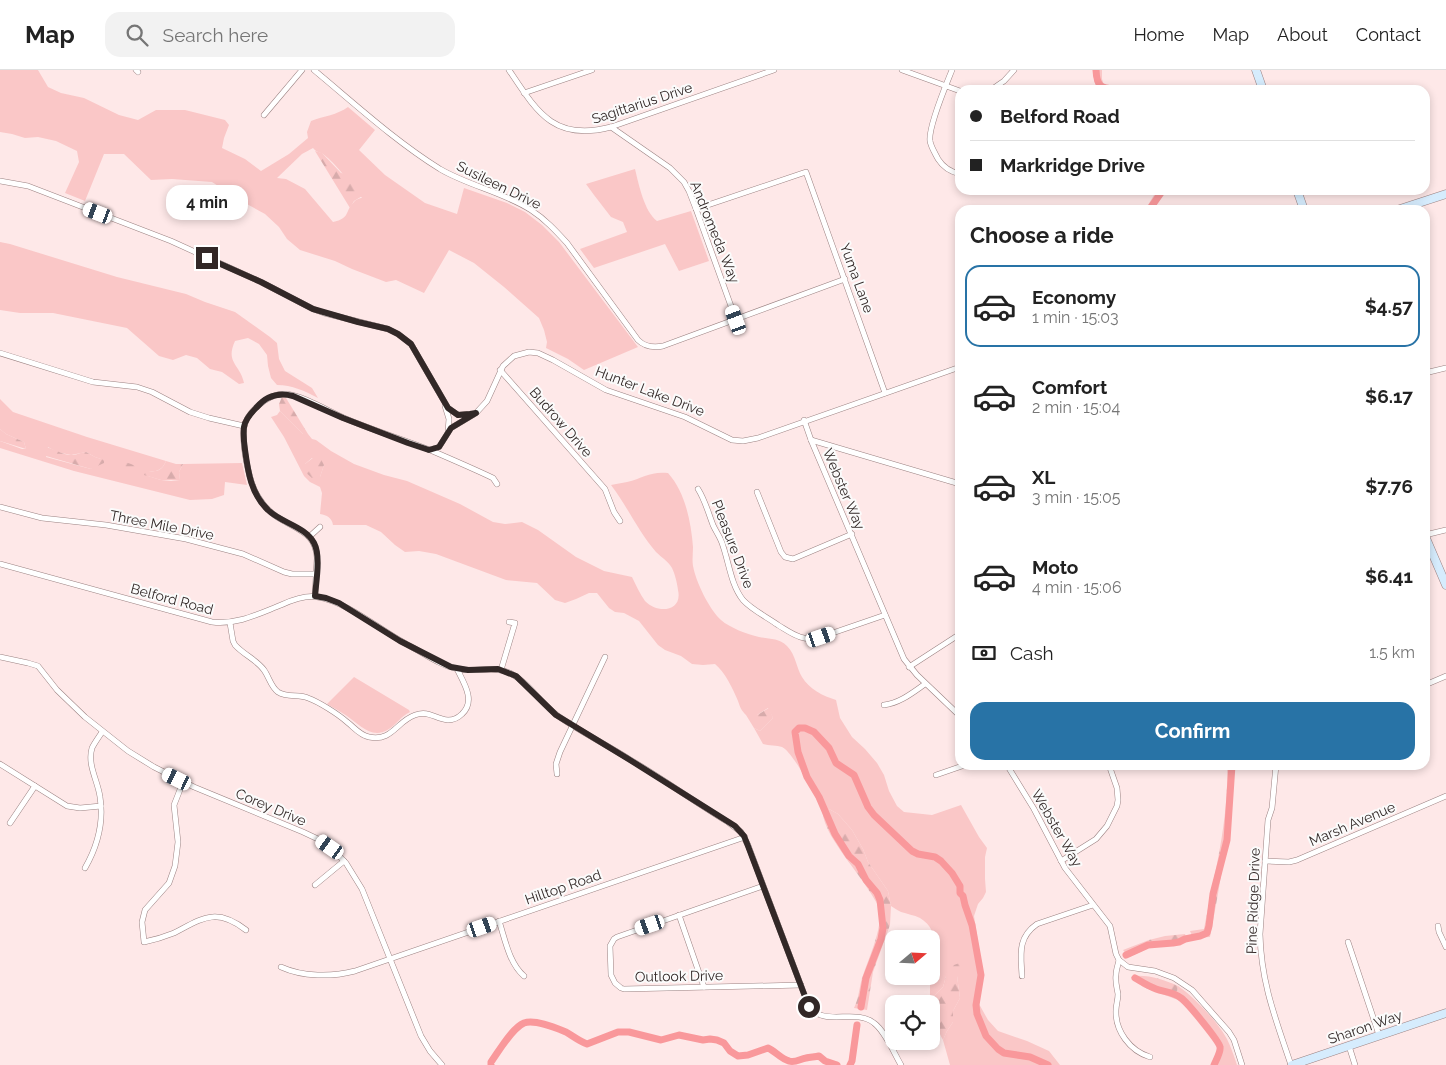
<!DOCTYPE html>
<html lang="en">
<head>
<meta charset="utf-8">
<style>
	:root { --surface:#fff; --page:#f2f2f2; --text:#222; --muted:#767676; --line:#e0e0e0; --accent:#2873a6 }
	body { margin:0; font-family:Raleway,sans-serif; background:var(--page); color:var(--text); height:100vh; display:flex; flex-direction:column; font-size:19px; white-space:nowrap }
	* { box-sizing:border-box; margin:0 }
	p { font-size:16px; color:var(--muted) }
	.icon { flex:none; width:28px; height:28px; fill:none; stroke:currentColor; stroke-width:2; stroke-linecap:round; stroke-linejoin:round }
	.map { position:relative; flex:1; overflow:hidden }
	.sheet { position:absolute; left:955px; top:135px; width:475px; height:565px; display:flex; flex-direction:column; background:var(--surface); border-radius:15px; box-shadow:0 2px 8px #0003 }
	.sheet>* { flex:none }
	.hud { position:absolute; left:955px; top:15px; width:475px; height:110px; border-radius:15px; box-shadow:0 2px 8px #0003; display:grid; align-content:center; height:110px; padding:0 15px; background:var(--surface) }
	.needle { width:32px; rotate:71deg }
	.buttons { position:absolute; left:885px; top:860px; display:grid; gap:10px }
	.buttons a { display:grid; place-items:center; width:55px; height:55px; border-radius:10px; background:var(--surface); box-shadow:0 2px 8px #0003; font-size:25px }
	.end { position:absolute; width:22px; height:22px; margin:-11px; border:6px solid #322827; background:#fff; box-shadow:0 0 0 2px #fff }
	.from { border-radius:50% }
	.bubble { position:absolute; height:35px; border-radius:15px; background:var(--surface); box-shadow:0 2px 8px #0003; font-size:16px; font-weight:700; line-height:35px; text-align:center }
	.car { position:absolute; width:15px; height:30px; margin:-15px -8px; border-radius:6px; box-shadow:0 0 4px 1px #0007; background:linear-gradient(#fff 24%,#345 0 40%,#fff 0 76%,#345 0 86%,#fff 0) }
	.hud b { display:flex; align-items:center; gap:18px; height:48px; font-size:19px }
	.hud b+b { border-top:1px solid var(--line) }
	.hud i { width:12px; height:12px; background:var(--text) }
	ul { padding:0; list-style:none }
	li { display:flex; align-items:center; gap:15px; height:82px; margin:0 10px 8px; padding:0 5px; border:2px solid transparent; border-radius:15px }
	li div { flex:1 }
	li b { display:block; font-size:19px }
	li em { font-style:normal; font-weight:700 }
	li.current { border-color:var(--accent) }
	li>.icon { width:45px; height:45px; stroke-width:1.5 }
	h2 { padding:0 15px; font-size:22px; line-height:60px }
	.pay { display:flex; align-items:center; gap:12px; height:55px; padding:0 15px; font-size:19px }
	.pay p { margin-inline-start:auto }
	.primary-button { display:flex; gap:10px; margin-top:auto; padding:10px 15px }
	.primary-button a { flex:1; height:58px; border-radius:15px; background:var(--accent); color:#fff; font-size:20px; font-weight:700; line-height:58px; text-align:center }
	header { display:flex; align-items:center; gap:30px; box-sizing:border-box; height:70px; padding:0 25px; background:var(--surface); border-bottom:1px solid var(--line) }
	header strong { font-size:24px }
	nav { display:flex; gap:28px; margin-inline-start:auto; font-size:18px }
	.search { width:350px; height:45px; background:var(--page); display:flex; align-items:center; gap:12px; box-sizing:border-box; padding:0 18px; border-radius:15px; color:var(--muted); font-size:19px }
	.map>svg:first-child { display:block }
	.green { fill:#fac7c7; fill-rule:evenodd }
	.forest { fill:url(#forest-firs) }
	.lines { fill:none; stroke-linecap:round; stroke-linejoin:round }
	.canal { stroke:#f9989b; stroke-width:7 }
	.street-casing { stroke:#9b8282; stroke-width:6 }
	.secondary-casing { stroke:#9b8282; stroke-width:9 }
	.street { stroke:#fff; stroke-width:5 }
	.secondary { stroke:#d6ecfd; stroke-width:8 }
	.route { stroke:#322827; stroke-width:6 }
	.labels { text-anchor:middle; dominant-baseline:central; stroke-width:4; stroke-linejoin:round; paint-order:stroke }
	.street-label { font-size:14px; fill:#322827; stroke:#fbfbfb }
</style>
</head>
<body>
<header>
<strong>Map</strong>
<div class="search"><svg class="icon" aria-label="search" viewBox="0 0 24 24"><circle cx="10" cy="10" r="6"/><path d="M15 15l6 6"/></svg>Search here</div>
<nav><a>Home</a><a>Map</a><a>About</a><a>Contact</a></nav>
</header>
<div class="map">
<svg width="1446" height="995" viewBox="0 0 1446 995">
	<defs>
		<pattern id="forest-firs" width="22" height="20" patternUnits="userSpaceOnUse" patternTransform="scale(1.25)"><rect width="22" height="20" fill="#fac7c7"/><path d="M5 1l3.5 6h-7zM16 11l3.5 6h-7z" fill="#d7abab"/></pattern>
	</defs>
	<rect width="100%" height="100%" fill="#fee8e8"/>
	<g class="green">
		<path d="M0 0H38L48 17 61 23 84 28 119 45 138 50 156 40H185L225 50 229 55 224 68 222 78 245 89 261 101 289 84 308 68 307 62 311 51C324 46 337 45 348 37L375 60 359 80 385 105 425 133 457 144 464 118 507 133 525 142 542 155 559 172 638 277 584 300 568 289 546 278 547 272 544 260 539 248 504 217 474 193 449 180 424 223 396 210 386 212 352 199 335 191 300 180 287 169 279 157 265 144 245 133 212 112 172 109 151 110 124 84H104L85 131 65 123 79 92 77 81 56 71 38 67 25 68 12 64 0 62ZM313 78C316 82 319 82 323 84 337 94 350 114 362 128 360 128 355 130 354 132 344 142 351 148 333 152L305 119 286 109 277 108 302 84Z"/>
		<path d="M635 99C639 115 644 141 657 151L691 141 709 191 679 201 665 174 594 198 580 179 627 162 623 152 611 147 594 125 586 114Z"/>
		<path d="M0 172 10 174 117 207 186 224 205 232 235 242 270 267 277 273 279 289 285 301 312 318 318 328C305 321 292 315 277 315L271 308 268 296 267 285 259 274 248 268 235 271C225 293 240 294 244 313L239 314 222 302 210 299 197 288 186 285 173 290 159 286 127 258 53 243H20L0 240Z"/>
		<path d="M0 329 13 342 87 367 166 391C162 400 158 401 149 402L148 406 161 410 171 411 180 410 179 402 183 394 242 393 247 415 225 412 224 425 212 429 190 430 74 401 0 378V371L22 379H26L24 372 6 364 0 359ZM48 377 57 382 71 385 86 382 95 387 101 389 91 399 46 387Z"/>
		<path d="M280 341 303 364H308L312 369 316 370 331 381 354 394 384 405 407 411 460 434 493 452 505 454 522 452 538 460 576 487 604 501 632 507C636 515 640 524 645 531 657 544 683 542 678 520 677 513 675 504 672 498 668 491 661 487 656 482 638 461 627 436 611 415 616 414 622 413 627 412 643 408 651 401 668 403 685 422 691 451 693 477 693 483 692 490 693 496 696 512 709 539 721 550 730 558 747 564 759 567 769 569 779 568 787 576 796 585 796 597 802 607 809 619 823 626 836 630L840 648 852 667 865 679 877 693 884 705 889 721 897 736 904 742 932 745 961 735 979 767 987 778 985 787V809L986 822 983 828 978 834 974 846 983 904 979 934 988 950 998 961 1027 971 1049 981 1060 995H950L943 970 947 961 953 952V941L960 928 957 906H946L943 917 930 930V906H931C931 885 943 862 920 848 914 845 907 844 901 842 897 840 894 838 891 836L888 821 868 792 863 779 852 760 838 744 829 739 822 740C816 727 794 683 782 677 777 675 769 676 763 674L754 658 760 661 773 648 768 638 757 645H746C741 640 740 637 738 631 733 619 725 602 715 594L703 595 692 594 681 586 665 580 658 575 639 551 624 543 615 542 609 538 597 523H589L576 529 565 533 555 530 537 513 506 510 436 484 419 481 405 482 395 475 381 462 366 455H333C332 448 327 445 320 444L322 423 320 417 310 412 304 406 284 367 271 347 277 345ZM312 388 324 395 320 407 305 394Z"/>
		<path d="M354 607 409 640 410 642C401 646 397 654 389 659 372 670 360 655 347 646 341 642 334 638 327 634Z"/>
		<polygon points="1149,870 1151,877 1129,887 1123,880"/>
		<path d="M1178 916C1193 926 1218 952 1227 969 1231 977 1234 986 1237 995H1213L1219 979 1217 972 1189 940 1178 930 1177 922Z"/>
	</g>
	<g class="forest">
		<polygon points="1094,0 1102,0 1102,9 1104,15 1150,18 1155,20 1097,20 1093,5"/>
		<polygon points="315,81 322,83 341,103 356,106 363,113 364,125 354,131 350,138"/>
		<polygon points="1157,120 1165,120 1153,140 1145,140"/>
		<polygon points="282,327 286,328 308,364 303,364 280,341 279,334"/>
		<polygon points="0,359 6,364 24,372 26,379 0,371"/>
		<path d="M43 377C53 377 62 386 73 385 77 385 81 382 86 382L95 387 104 390V393L91 399 39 384 40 378Z"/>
		<polygon points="318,384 324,395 320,407 312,408 304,401 305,394"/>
		<path d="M166 391 176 394H183L179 402 180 410H161L144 405 145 403C156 400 161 403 166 391Z"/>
		<path d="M123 392C131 393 139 396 140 405L138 406 132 400 117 398V394Z"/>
		<polygon points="769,638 773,648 760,661 754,658 746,645 757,645"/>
		<path d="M1227 695H1233C1231 753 1221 810 1210 867L1193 868 1190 861 1204 859C1214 806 1229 750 1227 695Z"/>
		<path d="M829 739 838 744 852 760 863 779 868 792 888 821 891 836 890 855 873 902 867 940 854 938C858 930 859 921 861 912 866 893 884 858 879 838 875 827 853 798 845 787 835 772 824 758 822 740Z"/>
		<polygon points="1185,864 1188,872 1151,877 1149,870 1165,866"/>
		<path d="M962 892 957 906 960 928 953 941V952L947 961 943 970C938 962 937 955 938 945L931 939 930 930 943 917 946 906 954 895Z"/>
		<path d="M1135 906C1150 905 1164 910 1178 916L1177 922 1178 930 1143 917 1131 907Z"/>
	</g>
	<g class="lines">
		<g class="canal">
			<path d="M1096 0C1097 22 1105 17 1123 20"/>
			<polyline points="1149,140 1163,120"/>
			<polyline points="1126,885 1148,875 1173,873 1179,872 1185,869 1200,866 1207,863 1209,856 1213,824 1227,770 1232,695"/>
			<path d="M1135 908C1142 912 1148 916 1156 919 1164 922 1174 922 1181 928 1187 932 1219 971 1220 977 1221 982 1216 990 1214 995"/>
			<polyline points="861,937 866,908 881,869 883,858 880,830 877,823 866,810 858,794 849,786 835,764 819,727 807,707 798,682 795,662 799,658 805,658 814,662 829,678 836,693 854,705 868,737 874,745 912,781 918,784 935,787 941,791 952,803 960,816 960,823 963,826 965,835 972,855 981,905 976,935 977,944 986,966 998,979 1004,983 1030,987 1048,995"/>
			<path d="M491 995V992C499 981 512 958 524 953 535 949 556 958 566 962 573 966 579 971 587 974L618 962H629L661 970 679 965 703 970 710 969 717 970 724 973 730 981 738 986 748 985 768 978C775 981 781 989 789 991 795 993 800 989 806 988 810 987 815 987 819 986L825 991 837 995"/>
			<polyline points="850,995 852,991 857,955"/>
		</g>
		<defs>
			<g id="street">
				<polyline points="136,0 138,2"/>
				<path d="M314 0C355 34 395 71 440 99 469 116 503 122 531 140 545 149 556 161 567 173L638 270C645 277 653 278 663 276L845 209"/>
				<path d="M509 0C537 42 554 72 611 57L774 0"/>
				<polyline points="902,0 960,21"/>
				<path d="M952 0C946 15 928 57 930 71 931 77 935 83 938 89 943 97 951 102 960 104"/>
				<polyline points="991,20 1004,11 1014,0"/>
				<polyline points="524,23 592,0"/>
				<polyline points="264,45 302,0"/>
				<polyline points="611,57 670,98 684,112 689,121 696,139 736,250"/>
				<polyline points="0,111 28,116 171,171 261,212 313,239 324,243 388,259 398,264 411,274 448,338 458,345 471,344"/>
				<polyline points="696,139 806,102 885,323"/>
				<polyline points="0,283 93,312 137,317 152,322 190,342 209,348 244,356"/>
				<polyline points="500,300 605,419 614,442 620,451"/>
				<polyline points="1425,303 1446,298"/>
				<polyline points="445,336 449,349 448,362"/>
				<polyline points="804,350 811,370 904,589 917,605 960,646"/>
				<polyline points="811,370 960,414"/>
				<polyline points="429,380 439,377 451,358 476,343 487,331 503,296 514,286 529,282 538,283 553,290 606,320 685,347 732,370 743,371 758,368 960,297"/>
				<path d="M698 419C705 430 708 442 713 455 716 462 721 468 723 476 729 493 731 515 743 530 752 540 767 547 778 555 793 564 802 572 821 567L885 545"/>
				<polyline points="757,422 781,482 785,487 793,489 852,464"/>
				<polyline points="0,437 42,448 106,455 186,469 243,484 284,502 292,504 316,504"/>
				<polyline points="1425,465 1446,460"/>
				<polyline points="309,467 320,457"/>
				<path d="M0 494 212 552C237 555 258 544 281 535 292 530 305 525 317 527 347 531 382 562 410 576 425 584 441 596 458 599 475 603 493 595 510 603 530 613 542 636 561 648 583 663 607 675 629 689 663 709 695 732 728 752L741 762 748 775 809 937C825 957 855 938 874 953 885 961 894 983 901 995"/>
				<path d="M315 526 317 488C316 465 301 461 284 451 274 446 265 438 259 428 249 414 242 376 244 358 246 343 268 323 285 324 302 325 328 341 344 348 372 360 402 369 430 380 451 389 472 398 493 408L497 414"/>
				<path d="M230 553 233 571 235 575C244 585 257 590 264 600 269 607 271 617 278 622 287 628 299 624 308 628 319 632 338 644 347 652 354 657 359 665 369 667 392 672 397 651 415 645 429 640 435 649 448 650 453 650 458 648 462 644 476 631 464 613 457 599"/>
				<polyline points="0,587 28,593 38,596 57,620 85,647 128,681 154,697 194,717 303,762 320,770 337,784 346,793 362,819 421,966 430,981 442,995"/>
				<polyline points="909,597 960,564"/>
				<polyline points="501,600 515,553 509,552"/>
				<polyline points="1425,615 1446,606"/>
				<path d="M884 635C900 633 912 623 925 614"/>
				<polyline points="0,694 67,736 80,738 101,736"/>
				<polyline points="1007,695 1034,739 1065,798 1110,856 1116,884 1119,890 1128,897 1155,901 1174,908 1192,920 1229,962 1234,970 1242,995"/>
				<path d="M1276 695 1272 738 1268 750 1260 864C1261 913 1276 950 1291 995"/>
				<polyline points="557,704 556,694 560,682 605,587"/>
				<polyline points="936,705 965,695"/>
				<path d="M183 712 174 735 178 772 175 796 169 813 145 840 142 852 144 872C154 870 164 867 174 863 203 848 216 837 246 860"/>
				<polyline points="10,753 35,716"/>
				<polyline points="1061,791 1096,769 1107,756 1117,736 1118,730 1117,718 1109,695"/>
				<polyline points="1265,791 1289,792 1297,790 1446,726"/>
				<path d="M85 798C97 777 104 752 100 727 98 711 87 695 92 678 95 672 99 667 102 662"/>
				<polyline points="315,815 344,791"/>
				<polyline points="763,816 617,867 614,869 610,876 611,905 615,913 621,918 624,919 801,915"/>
				<polyline points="679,845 704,917"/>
				<path d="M499 851C505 869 509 893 524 906"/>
				<polyline points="1438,856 1439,862 1446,877"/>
				<polyline points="1348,872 1379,965"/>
				<path d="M1119 890C1118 895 1116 900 1116 905 1115 912 1117 918 1118 924 1118 930 1116 935 1116 940 1115 961 1130 981 1150 987"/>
				<path d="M281 897C303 907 332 907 355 901L745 767"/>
				<path d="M1022 906C1021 885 1017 868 1037 854L1093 835"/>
				<polyline points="1349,976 1355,995"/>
			</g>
			<g id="secondary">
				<polyline points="1256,0 1263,20"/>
				<polyline points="1297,120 1304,140"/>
				<polyline points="1397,140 1446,124"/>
				<polyline points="1425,466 1446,515"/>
				<polyline points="1292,995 1446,943"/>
			</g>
		</defs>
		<use href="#street" class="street-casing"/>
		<use href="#secondary" class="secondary-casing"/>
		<use href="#street" class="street"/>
		<use href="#secondary" class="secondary"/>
	</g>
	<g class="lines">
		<path class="route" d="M207 188 261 212 313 239 358 252 388 259 398 264 411 274 448 338 458 345 470 344 476 343 451 358 439 377 429 380 408 373 343 348 293 326C278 322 266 326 256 338 251 343 245 350 244 357 243 365 244 373 245 380 248 402 251 424 268 440 281 453 305 456 314 473 321 486 316 512 315 526L326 528 339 533 400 571 451 597 468 600 498 599 516 606 556 645 630 690 735 756 744 766 748 776 809 937"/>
	</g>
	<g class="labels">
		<g class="street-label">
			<text transform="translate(642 33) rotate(-18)">Sagittarius Drive</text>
			<text transform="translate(499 115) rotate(26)">Susileen Drive</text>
			<text transform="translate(715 162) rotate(68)">Andromeda Way</text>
			<text transform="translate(857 208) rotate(70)">Yuma Lane</text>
			<text transform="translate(650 321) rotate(21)">Hunter Lake Drive</text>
			<text transform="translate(561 352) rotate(49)">Budrow Drive</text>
			<text transform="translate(844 419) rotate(67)">Webster Way</text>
			<text transform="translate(162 455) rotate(11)">Three Mile Drive</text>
			<text transform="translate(733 474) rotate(69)">Pleasure Drive</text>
			<text transform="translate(172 529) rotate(15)">Belford Road</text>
			<text transform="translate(271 737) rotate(23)">Corey Drive</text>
			<text transform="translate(1352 754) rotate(-23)">Marsh Avenue</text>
			<text transform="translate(1057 758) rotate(60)">Webster Way</text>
			<text transform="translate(563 817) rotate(-19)">Hilltop Road</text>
			<text transform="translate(1253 831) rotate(-88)">Pine Ridge Drive</text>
			<text transform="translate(679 906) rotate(-1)">Outlook Drive</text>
			<text transform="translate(1365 957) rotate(-19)">Sharon Way</text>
		</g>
	</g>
</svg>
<div class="buttons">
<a><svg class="needle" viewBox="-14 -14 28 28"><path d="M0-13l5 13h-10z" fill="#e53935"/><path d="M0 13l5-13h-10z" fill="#767676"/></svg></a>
<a><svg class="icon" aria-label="locate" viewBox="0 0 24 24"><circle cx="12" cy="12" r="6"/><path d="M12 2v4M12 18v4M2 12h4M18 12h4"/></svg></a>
</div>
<i class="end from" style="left:809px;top:937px"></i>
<i class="end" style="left:207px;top:188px"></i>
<div class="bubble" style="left:166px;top:115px;width:82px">4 min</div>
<i class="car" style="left:98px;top:143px;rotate:291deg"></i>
<i class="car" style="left:736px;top:250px;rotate:340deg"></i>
<i class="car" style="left:821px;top:567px;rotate:71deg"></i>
<i class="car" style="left:177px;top:709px;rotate:296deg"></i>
<i class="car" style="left:330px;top:777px;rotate:305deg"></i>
<i class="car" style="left:650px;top:855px;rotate:251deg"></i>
<i class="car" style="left:482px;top:857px;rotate:71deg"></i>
<div class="hud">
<b><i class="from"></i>Belford Road</b>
<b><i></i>Markridge Drive</b>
</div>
<section class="sheet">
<h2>Choose a ride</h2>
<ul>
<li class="current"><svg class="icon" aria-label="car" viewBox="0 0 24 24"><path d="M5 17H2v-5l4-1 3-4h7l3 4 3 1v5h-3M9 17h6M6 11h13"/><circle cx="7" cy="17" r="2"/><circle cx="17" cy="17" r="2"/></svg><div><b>Economy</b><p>1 min · 15:03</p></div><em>$4.57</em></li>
<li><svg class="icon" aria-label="car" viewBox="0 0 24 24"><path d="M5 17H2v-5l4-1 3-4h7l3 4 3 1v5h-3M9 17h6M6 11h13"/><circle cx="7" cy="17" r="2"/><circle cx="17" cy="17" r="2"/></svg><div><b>Comfort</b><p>2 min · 15:04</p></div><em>$6.17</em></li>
<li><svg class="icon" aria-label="car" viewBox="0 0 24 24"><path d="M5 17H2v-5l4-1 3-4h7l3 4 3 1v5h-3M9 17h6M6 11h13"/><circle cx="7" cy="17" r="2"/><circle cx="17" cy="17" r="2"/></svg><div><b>XL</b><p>3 min · 15:05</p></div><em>$7.76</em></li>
<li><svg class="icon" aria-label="car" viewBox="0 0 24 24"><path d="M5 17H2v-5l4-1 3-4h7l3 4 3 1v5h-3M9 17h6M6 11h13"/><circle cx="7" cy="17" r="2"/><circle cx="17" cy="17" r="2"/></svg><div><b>Moto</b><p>4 min · 15:06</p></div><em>$6.41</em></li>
</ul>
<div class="pay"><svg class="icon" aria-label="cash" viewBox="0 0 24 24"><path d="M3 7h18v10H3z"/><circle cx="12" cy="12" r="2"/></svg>Cash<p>1.5 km</p></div>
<div class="primary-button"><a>Confirm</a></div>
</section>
</div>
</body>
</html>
